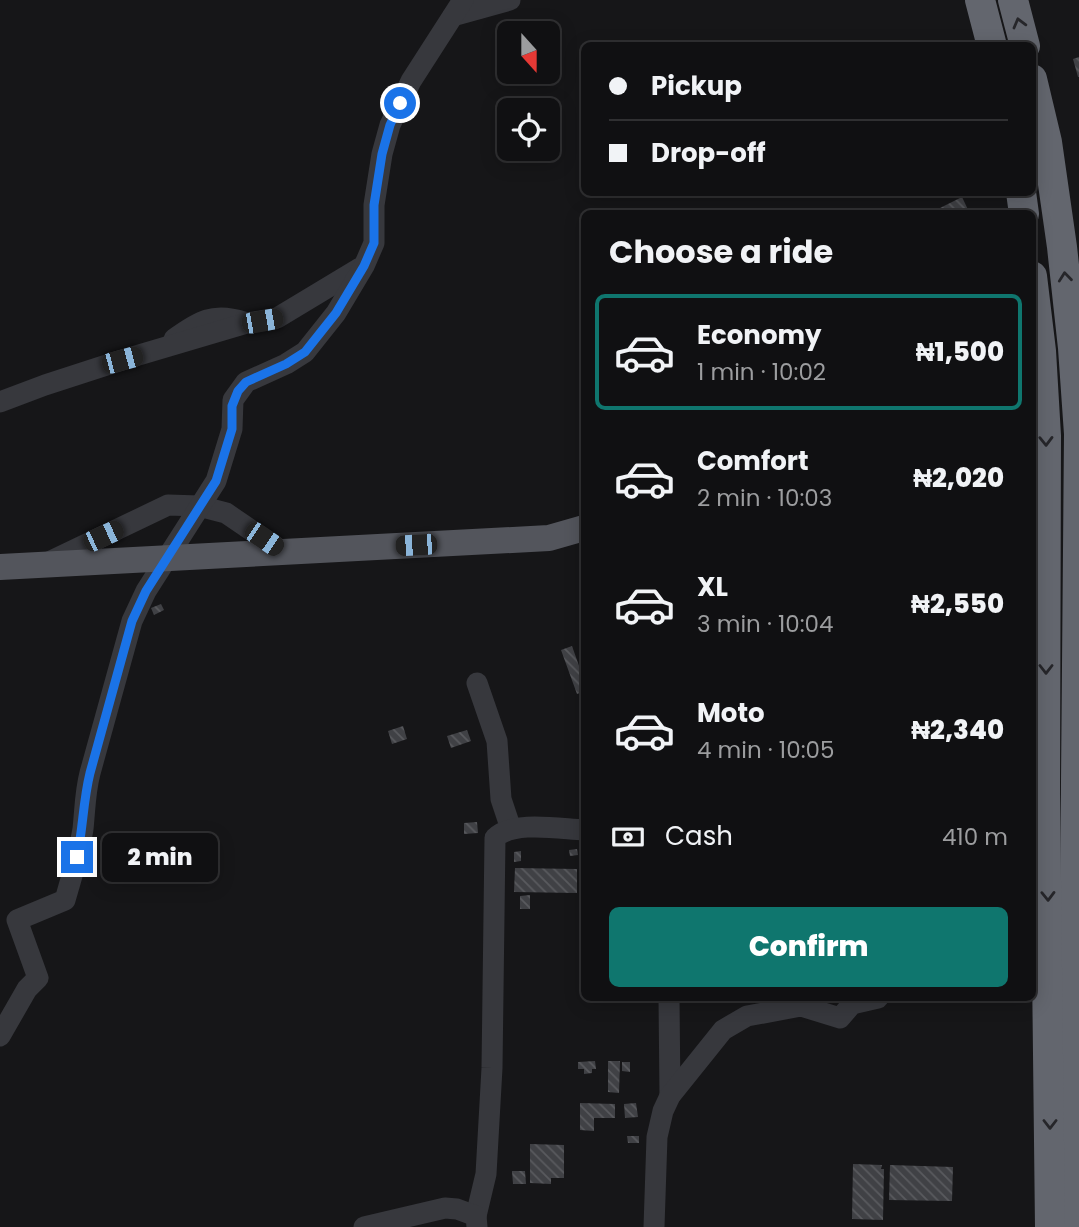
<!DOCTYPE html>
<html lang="en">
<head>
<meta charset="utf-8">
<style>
	:root { --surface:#101012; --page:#1e1e20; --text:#f1f3f6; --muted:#9c9d9f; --line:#303032; --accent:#0f766e }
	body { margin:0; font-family:Poppins,sans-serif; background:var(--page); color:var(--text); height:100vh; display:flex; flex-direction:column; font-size:26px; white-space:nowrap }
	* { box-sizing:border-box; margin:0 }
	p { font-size:23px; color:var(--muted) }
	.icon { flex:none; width:38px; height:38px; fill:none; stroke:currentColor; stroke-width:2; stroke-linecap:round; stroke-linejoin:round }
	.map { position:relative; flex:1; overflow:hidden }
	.details { position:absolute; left:581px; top:210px; width:455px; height:791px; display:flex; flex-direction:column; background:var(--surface); border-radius:10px; box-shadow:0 4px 18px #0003,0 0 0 2px var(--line) }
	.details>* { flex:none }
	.top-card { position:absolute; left:581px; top:42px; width:455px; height:154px; border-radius:10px; box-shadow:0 4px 18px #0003,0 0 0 2px var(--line); display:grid; align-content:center; height:154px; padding:0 28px; background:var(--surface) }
	.needle { width:46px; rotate:159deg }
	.buttons { position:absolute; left:497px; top:21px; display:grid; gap:14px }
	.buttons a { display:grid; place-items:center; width:63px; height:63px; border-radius:10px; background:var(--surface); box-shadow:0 4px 18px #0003,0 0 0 2px var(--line); font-size:35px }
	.end { position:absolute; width:32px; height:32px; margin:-16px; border:9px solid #1a73e8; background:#fff; box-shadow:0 0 0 4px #fff }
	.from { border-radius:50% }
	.bubble { position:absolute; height:49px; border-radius:10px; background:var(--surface); box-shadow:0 4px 18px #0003,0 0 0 2px var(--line); font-size:23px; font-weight:800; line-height:49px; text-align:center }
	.car { position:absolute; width:21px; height:42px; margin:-21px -10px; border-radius:9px; box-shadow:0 0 5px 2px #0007; background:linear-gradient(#222 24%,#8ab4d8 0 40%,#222 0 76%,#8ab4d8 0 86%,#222 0) }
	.top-card b { display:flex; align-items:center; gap:24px; height:66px; font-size:26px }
	.top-card b+b { border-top:2px solid var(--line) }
	.top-card i { width:18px; height:18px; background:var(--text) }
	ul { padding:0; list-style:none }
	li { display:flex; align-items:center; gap:21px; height:116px; margin:0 14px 10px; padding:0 14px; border:4px solid transparent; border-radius:10px }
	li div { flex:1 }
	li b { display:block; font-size:26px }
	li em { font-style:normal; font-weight:800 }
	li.selected { border-color:var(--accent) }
	li>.icon { width:63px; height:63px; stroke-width:1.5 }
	h2 { padding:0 28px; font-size:32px; line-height:84px }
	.pay { display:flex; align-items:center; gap:18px; height:77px; padding:0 28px; font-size:26px }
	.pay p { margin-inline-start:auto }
	.cta { display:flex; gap:14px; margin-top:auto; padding:14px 28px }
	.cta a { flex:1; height:80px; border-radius:10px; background:var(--accent); color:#fff; font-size:28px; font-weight:800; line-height:80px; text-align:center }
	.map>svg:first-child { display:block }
	.building { fill:url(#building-back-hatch) }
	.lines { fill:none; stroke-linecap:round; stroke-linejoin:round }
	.minor { stroke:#37383d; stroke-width:21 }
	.major { stroke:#53555c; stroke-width:26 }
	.highway { stroke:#63666e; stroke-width:30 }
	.oneway { stroke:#26262a }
	.route { stroke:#1a73e8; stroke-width:9 }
</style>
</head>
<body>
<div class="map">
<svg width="1079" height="1227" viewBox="0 0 1079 1227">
	<defs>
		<pattern id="building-back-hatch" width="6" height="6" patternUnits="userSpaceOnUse" patternTransform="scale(1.75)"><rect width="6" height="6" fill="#404145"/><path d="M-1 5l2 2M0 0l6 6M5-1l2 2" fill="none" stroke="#595a5e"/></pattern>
	</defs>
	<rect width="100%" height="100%" fill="#161618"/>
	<g class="building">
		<polygon points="1079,57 1079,77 1078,77 1073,59"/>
		<polygon points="962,197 970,214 928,214"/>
		<polygon points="161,604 164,610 154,615 151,608"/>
		<polygon points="572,646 584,680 584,685 580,687 582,692 577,694 561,650"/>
		<polygon points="403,726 407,739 392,744 388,731"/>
		<polygon points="467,730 471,741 451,748 447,736"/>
		<polygon points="477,822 478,833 464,834 464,823"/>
		<polygon points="577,849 578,855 570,856 569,850"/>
		<polygon points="521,851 521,861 514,862 514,852"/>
		<polygon points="515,868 577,869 577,893 514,892"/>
		<polygon points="530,895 530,909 520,909 520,896"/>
		<polygon points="595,1061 596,1069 592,1069 592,1073 584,1074 584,1069 578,1069 578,1062"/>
		<polygon points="608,1061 620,1061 619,1093 608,1092"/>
		<polygon points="622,1062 630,1062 630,1072 622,1071"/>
		<polygon points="580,1103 615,1104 615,1118 594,1118 594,1131 580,1130"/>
		<polygon points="636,1103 638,1117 625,1118 624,1104"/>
		<polygon points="627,1136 639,1136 639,1143 628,1143"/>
		<polygon points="530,1144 564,1145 564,1178 551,1178 551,1184 530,1183"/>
		<polygon points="853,1164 882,1165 881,1169 884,1169 883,1220 852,1219"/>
		<polygon points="890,1165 953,1167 952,1201 889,1200"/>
		<polygon points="512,1171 525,1171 526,1184 513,1184"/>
	</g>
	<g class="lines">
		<g class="minor">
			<polyline points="453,16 510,0"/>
			<path d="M174 339C199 321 213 312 244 322"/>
			<polyline points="0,402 45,385 122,360 247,323 277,318 360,268"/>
			<polyline points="49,562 168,505 199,506 226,513 283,552"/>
			<polyline points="477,683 497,741 501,799 511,829"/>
			<polyline points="669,998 670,1096"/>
			<path d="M0 1036 27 989 38 978 17 920 65 900C72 876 79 853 83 829 85 810 85 792 90 773L132 621 146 591 216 481 232 429 233 400 246 382 286 364 305 352 336 313 364 266 374 243V205L382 154 390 125 411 81 463 0"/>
			<path d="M476 1216 486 1174 492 1068 495 838C513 820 560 829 584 830"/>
			<polyline points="364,1227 445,1208 457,1209 476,1216 477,1227"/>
			<polyline points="654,1227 657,1137 663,1111 670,1096 723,1030 747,1016 801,1006 840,1018 852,1004 878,998"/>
		</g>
		<polyline class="major" points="0,567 549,538 584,528"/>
		<g class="highway">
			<polyline points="980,0 992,46"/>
			<polyline points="1013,0 1025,46"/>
			<polyline points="1032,79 1047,142 1062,247 1073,348 1079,434 1075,897 1076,1227"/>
			<polyline points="1021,192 1024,214"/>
			<polyline points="1032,276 1041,351 1046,436 1045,794 1050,1227"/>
		</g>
	</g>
	<defs><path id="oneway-chevron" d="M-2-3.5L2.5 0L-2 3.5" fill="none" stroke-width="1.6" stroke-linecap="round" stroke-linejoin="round" transform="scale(1.75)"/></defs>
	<g class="oneway">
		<use href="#oneway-chevron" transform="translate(1019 23) rotate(-105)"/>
		<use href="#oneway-chevron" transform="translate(1065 277) rotate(-96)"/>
		<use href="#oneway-chevron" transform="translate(1046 441) rotate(89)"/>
		<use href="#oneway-chevron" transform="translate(1046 669) rotate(90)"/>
		<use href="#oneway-chevron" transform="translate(1048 896) rotate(89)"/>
		<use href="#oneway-chevron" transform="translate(1050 1124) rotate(90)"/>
	</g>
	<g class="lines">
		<path class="route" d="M77 857C83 829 83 801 90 773L132 621 146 591 216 481 232 429V406L238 391 246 382 286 364 305 352 336 313 364 266 374 243V205L382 154 390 125 400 103"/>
	</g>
</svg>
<div class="buttons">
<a><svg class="needle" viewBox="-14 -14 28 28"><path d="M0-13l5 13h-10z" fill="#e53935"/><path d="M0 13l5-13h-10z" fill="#9c9d9f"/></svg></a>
<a><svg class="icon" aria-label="locate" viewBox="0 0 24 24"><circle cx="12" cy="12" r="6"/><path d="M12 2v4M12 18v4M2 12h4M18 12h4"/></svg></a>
</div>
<i class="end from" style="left:400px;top:103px"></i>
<i class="end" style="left:77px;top:857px"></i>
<div class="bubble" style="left:102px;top:833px;width:116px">2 min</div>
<i class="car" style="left:262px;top:321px;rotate:80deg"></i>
<i class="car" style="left:122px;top:360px;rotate:75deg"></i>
<i class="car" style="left:103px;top:536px;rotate:65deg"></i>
<i class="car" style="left:264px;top:539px;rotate:124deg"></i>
<i class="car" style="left:416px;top:545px;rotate:267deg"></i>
<div class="top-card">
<b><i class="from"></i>Pickup</b>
<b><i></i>Drop-off</b>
</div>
<section class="details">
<h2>Choose a ride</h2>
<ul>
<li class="selected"><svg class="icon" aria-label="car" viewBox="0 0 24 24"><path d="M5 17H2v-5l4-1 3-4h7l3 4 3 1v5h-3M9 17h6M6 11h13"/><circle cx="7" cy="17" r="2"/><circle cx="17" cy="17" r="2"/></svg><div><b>Economy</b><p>1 min · 10:02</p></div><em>₦1,500</em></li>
<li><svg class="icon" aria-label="car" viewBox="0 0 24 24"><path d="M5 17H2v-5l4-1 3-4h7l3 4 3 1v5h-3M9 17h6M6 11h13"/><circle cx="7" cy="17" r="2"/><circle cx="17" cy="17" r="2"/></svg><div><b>Comfort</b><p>2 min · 10:03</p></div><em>₦2,020</em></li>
<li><svg class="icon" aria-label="car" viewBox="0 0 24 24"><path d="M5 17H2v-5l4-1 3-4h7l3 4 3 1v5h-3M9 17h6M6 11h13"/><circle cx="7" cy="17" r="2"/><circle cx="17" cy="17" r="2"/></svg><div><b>XL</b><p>3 min · 10:04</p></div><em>₦2,550</em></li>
<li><svg class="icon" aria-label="car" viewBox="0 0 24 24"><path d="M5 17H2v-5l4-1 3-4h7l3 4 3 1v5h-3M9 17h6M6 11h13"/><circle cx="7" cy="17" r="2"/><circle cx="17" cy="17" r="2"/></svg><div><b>Moto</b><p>4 min · 10:05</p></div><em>₦2,340</em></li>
</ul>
<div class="pay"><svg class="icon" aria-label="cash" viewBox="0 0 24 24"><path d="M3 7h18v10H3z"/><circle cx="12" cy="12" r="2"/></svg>Cash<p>410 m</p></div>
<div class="cta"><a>Confirm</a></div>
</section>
</div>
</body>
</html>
